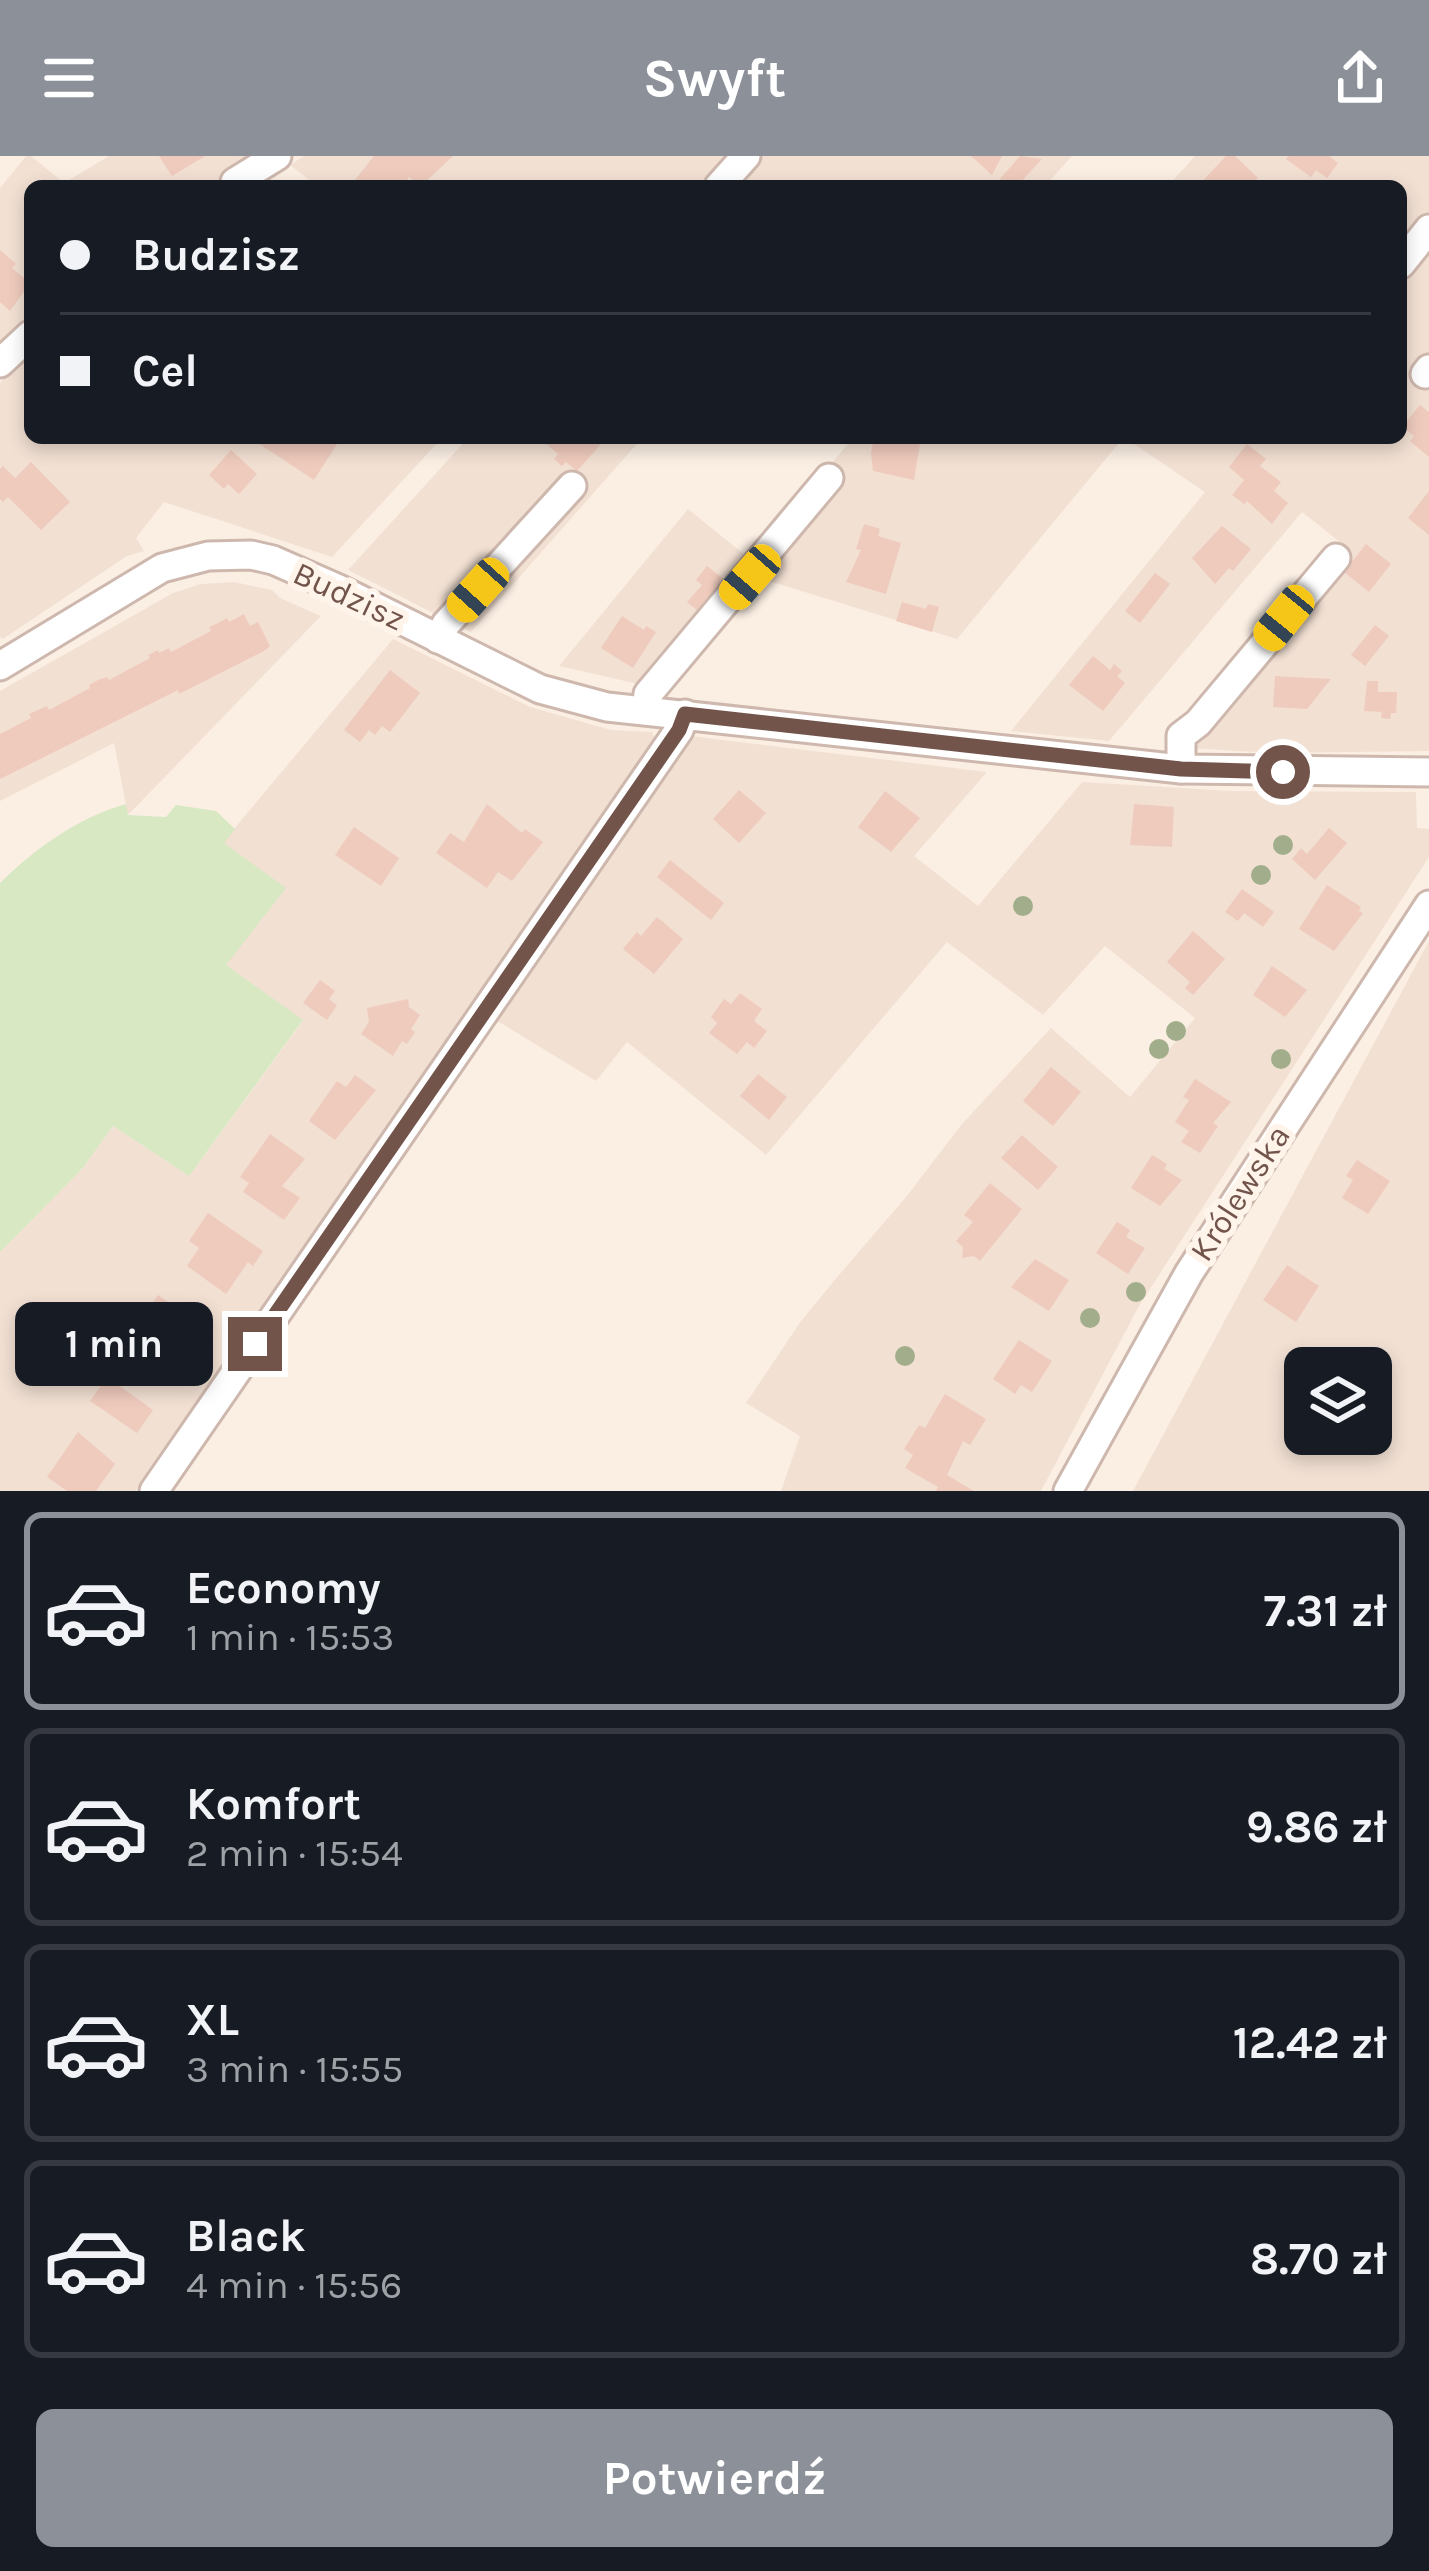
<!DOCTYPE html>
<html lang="pl">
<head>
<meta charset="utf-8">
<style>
	:root { --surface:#171b24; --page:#20242c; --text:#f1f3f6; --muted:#9ea1a6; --line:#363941; --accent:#8c9099 }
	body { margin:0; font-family:Karla,sans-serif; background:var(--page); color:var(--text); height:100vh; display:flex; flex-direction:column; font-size:45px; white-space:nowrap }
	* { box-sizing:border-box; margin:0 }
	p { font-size:39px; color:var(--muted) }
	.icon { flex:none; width:66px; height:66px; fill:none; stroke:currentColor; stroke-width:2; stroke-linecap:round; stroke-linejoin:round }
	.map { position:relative; height:1335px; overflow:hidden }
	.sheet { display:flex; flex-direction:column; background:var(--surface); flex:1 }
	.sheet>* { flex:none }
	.top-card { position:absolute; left:24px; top:24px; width:1383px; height:264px; border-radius:18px; box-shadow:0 6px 18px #0003; display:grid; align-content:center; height:264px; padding:0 36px; background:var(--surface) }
	.controls { position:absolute; left:1284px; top:1191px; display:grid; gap:24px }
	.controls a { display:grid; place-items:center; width:108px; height:108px; border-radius:18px; background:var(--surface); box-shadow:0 6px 18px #0003; font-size:60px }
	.end { position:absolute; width:54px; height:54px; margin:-27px; border:15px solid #72544b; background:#fff; box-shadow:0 0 0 6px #fff }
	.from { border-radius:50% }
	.bubble { position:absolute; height:84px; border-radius:18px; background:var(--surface); box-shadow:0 6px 18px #0003; font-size:39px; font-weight:700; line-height:84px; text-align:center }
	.car { position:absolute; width:36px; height:72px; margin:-36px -18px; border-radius:15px; box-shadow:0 0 9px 3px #0007; background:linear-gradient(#f5c518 24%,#345 0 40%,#f5c518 0 76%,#345 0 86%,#f5c518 0) }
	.top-card b { display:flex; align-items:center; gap:42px; height:114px; font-size:45px }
	.top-card b+b { border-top:3px solid var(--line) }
	.top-card i { width:30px; height:30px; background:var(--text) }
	ul { padding:21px 0 0; list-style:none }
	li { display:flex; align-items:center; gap:36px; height:198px; margin:0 24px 18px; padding:0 12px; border:6px solid var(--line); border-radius:18px }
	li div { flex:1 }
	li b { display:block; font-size:45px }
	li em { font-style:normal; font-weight:700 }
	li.selected { border-color:var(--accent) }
	li>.icon { width:108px; height:108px; stroke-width:1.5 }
	.primary-button { display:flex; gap:24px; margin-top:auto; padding:24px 36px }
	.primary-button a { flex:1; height:138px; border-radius:18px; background:var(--accent); color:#fff; font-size:48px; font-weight:700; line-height:138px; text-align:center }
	header { display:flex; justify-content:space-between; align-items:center; height:156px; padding:0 36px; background:var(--accent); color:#fff; font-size:54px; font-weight:700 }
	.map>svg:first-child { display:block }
	.residential { fill:#f2e0d3; fill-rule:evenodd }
	.green { fill:#d7e8c3 }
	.building { fill:#efcbbd }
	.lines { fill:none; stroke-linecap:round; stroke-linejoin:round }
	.minor-casing { stroke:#ceb8ae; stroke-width:33 }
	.minor { stroke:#fff; stroke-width:27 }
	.tree { fill:#a2ae8b }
	.route { stroke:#72544b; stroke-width:15 }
	.labels { text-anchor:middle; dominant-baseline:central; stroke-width:12; stroke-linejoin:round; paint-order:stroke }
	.street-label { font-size:33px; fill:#72544b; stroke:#fef4ea }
</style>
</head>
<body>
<header><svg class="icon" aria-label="menu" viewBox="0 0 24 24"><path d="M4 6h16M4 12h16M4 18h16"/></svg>Swyft<svg class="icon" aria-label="share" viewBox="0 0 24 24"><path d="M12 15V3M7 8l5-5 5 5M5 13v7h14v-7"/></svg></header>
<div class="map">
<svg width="1429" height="1335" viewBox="0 0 1429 1335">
	<rect width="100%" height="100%" fill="#fbefe4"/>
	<g class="residential">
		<polygon points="26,0 31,0 64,27 109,0 258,0 209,30 30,30 30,165 5,189 0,185 0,32"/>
		<polygon points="304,0 1072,0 1045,30 317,30 290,9"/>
		<polygon points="1195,0 1429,0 1429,595 1272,597 1189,592 1350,394 1302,356 1109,585 1011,575 1205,336 1125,282 1401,282 1401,30 1168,30"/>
		<polygon points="30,195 30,282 442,282 332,401 164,346 136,382 144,395 127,400 3,483 0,481 0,227"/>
		<polygon points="468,282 642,282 471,476 348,414"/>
		<polygon points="853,282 1123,282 957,483 740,416 647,530 559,510 688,353 750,403"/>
		<polygon points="234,426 272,434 280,442 321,460 128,659 114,587 0,645 0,535 173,437 201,428"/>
		<polygon points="393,483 530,551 611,574 652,576 656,587 135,1335 0,1335 0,1096 82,1013 113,970 189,1020 303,865 226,809 234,797 223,686"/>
		<polygon points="691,580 987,616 914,700 978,750 1082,626 1232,635 1416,636 1417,672 1429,673 1429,701 1139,1150 1041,1335 781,1335 800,1280 746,1247 801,1165 838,1120 906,1041 962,968 1051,872 1130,941 1195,862 1105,790 1043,859 947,786 766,999 627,886 596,925 494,863"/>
		<path d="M1429 785V1335H1133ZM1305 1212H1371V1278H1305Z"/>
	</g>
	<path class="green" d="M126 648 128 659 166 661 176 649 216 655 235 673 224 687 286 732 226 809 303 864 189 1020 113 970 82 1013 0 1096V727C34 693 79 661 126 648Z"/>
	<g class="building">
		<polygon points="159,0 205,0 172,20"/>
		<polygon points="374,0 453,0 421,30 409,21 402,30 350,30"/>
		<polygon points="971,0 1002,0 992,19"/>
		<polygon points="1020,0 1042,3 1017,30 1006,30 999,24"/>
		<polygon points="1226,0 1235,0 1258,22 1250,30 1198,30"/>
		<polygon points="1289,0 1329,0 1338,7 1327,22 1316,14 1311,21 1286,3"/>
		<polygon points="0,94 16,108 12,112 30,127 10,155 0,146"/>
		<polygon points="1420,249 1429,256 1429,301 1410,285 1414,280 1402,271"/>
		<polygon points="257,282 334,282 339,285 314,324 255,285"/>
		<polygon points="548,282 594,282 601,288 577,315 566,306 562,310 554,303 558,298 544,286"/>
		<polygon points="874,282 921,282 914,324 873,315 871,297"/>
		<polygon points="1247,288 1266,303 1260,310 1281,326 1274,335 1288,347 1272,368 1247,345 1244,348 1232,339 1244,324 1229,311"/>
		<polygon points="231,294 257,318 239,338 228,328 224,333 209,319"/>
		<polygon points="31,306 70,346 41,374 8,341 3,346 0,343 0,313 3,310 15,322"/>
		<polygon points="1429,335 1429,379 1408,362"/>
		<polygon points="864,368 880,373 878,380 901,387 886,438 846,426 861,394 856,393"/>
		<polygon points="1222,370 1251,393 1233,415 1229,412 1215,428 1192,402"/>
		<polygon points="1366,388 1391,408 1369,436 1344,416"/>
		<polygon points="707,410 730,428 703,459 687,446 702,429 696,424"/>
		<polygon points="1155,417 1170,428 1140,467 1125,455"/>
		<polygon points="902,446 926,453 928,448 939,451 932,476 896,465"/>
		<polygon points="244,458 250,470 258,466 270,490 264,495 179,538 178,534 0,623 0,578 31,562 29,558 47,550 49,554 90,532 89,529 98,524 107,521 109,524 150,502 148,499 158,494 159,497 169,492 171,496 211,475 209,471 218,467 227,462 229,466"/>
		<polygon points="622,460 644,474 646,470 656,476 633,512 601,492"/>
		<polygon points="1375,469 1389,480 1365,510 1351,499"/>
		<polygon points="1093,500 1110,514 1114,508 1122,515 1117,520 1125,527 1103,555 1069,529"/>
		<polygon points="390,514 420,537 390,576 382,570 375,579 369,574 360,586 344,574"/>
		<polygon points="1275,520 1331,523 1307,553 1273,551"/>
		<polygon points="1367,525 1378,525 1378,536 1397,536 1396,557 1391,557 1390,563 1381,562 1382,556 1364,555"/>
		<polygon points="739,634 766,657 739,687 713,663"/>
		<polygon points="885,635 920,662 891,696 858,671"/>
		<polygon points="487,648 522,677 525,673 543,686 512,725 498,716 487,732 436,697 450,677 464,686"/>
		<polygon points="1134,648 1174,651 1172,691 1130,689"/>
		<polygon points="354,671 399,702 381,730 335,699"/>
		<polygon points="1329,672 1347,687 1315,724 1292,703 1301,692 1307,698"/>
		<polygon points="670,704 724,747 711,764 657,721"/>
		<polygon points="1327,729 1361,751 1359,755 1363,757 1334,795 1299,773"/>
		<polygon points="1242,733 1274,756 1263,771 1244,757 1238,765 1225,756"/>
		<polygon points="657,761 683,783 654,818 623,793 637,776 641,780"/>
		<polygon points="1193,775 1225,803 1193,839 1185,832 1190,826 1167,806"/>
		<polygon points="1272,810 1307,834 1285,861 1253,839"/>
		<polygon points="320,824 335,835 329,843 337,849 327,864 303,847"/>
		<polygon points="740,837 762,853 754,865 767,875 754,892 747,886 737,898 709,877 717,867 711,861 724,843 731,848"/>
		<polygon points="408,843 409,851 420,859 411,873 415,876 407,888 402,885 393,900 361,878 369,866 367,852"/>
		<polygon points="1051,911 1081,936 1053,970 1023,945"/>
		<polygon points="758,918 787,941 769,964 740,940"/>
		<polygon points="355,919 376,934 335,984 309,965 337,925 346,931"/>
		<polygon points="1195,923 1231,946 1213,967 1218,970 1200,997 1181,986 1189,975 1175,966 1189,944 1183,941"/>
		<polygon points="270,978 305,1003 282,1030 300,1042 284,1064 243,1036 249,1027 240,1021"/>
		<polygon points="1022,979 1058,1011 1038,1034 1001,1002"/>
		<polygon points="1152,999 1167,1008 1164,1013 1182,1024 1160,1050 1131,1032"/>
		<polygon points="1357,1004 1390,1025 1368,1058 1342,1042 1353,1024 1346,1020"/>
		<polygon points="990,1027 1022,1053 980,1105 974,1100 962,1102 963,1091 956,1085 973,1066 964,1059"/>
		<polygon points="208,1057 263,1095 253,1110 248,1106 226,1138 187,1110 199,1092 189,1085"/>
		<polygon points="1117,1066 1130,1074 1126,1081 1145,1092 1128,1118 1096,1097"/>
		<polygon points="1035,1103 1069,1124 1049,1155 1011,1131"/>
		<polygon points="1287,1109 1319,1130 1296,1166 1263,1144"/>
		<polygon points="158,1139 208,1174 182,1203 186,1205 176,1219 133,1189 145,1171 139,1167"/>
		<polygon points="1019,1184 1052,1205 1032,1236 1021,1229 1015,1238 993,1223"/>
		<polygon points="107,1221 153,1254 137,1277 90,1245"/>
		<polygon points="945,1238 986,1263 970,1289 963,1285 947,1319 974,1335 936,1335 938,1331 905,1312 913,1299 904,1293 919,1269 925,1272"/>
		<polygon points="78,1276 115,1308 96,1335 67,1335 47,1321"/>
	</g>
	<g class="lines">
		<defs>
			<g id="minor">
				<polyline points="235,26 277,0"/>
				<polyline points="719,30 746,0"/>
				<polyline points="1401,108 1429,73"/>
				<polyline points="0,207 30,179"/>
				<polyline points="1425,218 1429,213"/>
				<polyline points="438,483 446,468 572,330"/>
				<polyline points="0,510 162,412 208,400 251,399 273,404 339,433 540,533 607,551 1181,613 1429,616"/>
				<polyline points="646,554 648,538 829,322"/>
				<polyline points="1181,613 1181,580 1198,567 1336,402"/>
				<polyline points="154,1335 679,574 685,558"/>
				<polyline points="1068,1335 1189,1117 1429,749"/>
			</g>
		</defs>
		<use href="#minor" class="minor-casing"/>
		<use href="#minor" class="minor"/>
	</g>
	<g class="tree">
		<circle cx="1283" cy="689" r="10"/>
		<circle cx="1261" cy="719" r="10"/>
		<circle cx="1023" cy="750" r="10"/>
		<circle cx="1176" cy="875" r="10"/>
		<circle cx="1159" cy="893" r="10"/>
		<circle cx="1281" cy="903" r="10"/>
		<circle cx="1136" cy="1136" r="10"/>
		<circle cx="1090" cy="1162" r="10"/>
		<circle cx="905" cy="1200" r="10"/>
	</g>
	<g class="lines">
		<polyline class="route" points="255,1188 679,574 685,558 1181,613 1283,616"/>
	</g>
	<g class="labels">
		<g class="street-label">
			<text transform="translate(349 440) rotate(25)">Budzisz</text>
			<text transform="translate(1240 1037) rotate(-57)">Królewska</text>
		</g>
	</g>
</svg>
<div class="controls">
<a><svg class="icon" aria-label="layers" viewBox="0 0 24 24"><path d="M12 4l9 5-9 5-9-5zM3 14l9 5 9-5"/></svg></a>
</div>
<i class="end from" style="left:1283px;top:616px"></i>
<i class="end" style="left:255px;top:1188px"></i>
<div class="bubble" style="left:15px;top:1146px;width:198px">1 min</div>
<i class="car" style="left:750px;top:421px;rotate:221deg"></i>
<i class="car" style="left:478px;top:434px;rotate:222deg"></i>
<i class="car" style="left:1284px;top:462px;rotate:219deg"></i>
<div class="top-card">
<b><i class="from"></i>Budzisz</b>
<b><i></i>Cel</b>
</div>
</div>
<section class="sheet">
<ul>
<li class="selected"><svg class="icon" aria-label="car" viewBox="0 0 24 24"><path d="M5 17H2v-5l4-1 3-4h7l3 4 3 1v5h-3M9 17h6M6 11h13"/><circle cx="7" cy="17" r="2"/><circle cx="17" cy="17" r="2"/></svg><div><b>Economy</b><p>1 min · 15:53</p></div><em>7.31 zł</em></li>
<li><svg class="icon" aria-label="car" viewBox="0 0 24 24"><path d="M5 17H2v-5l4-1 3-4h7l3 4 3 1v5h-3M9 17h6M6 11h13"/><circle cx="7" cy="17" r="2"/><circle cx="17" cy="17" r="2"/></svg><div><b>Komfort</b><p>2 min · 15:54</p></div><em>9.86 zł</em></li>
<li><svg class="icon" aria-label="car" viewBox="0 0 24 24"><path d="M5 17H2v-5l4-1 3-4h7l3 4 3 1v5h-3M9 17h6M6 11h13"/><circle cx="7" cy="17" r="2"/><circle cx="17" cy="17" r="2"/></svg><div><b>XL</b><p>3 min · 15:55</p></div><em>12.42 zł</em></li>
<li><svg class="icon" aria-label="car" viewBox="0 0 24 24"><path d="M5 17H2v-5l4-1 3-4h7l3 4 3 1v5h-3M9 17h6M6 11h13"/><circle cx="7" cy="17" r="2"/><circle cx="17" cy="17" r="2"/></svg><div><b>Black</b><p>4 min · 15:56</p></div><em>8.70 zł</em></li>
</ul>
<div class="primary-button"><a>Potwierdź</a></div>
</section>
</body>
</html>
